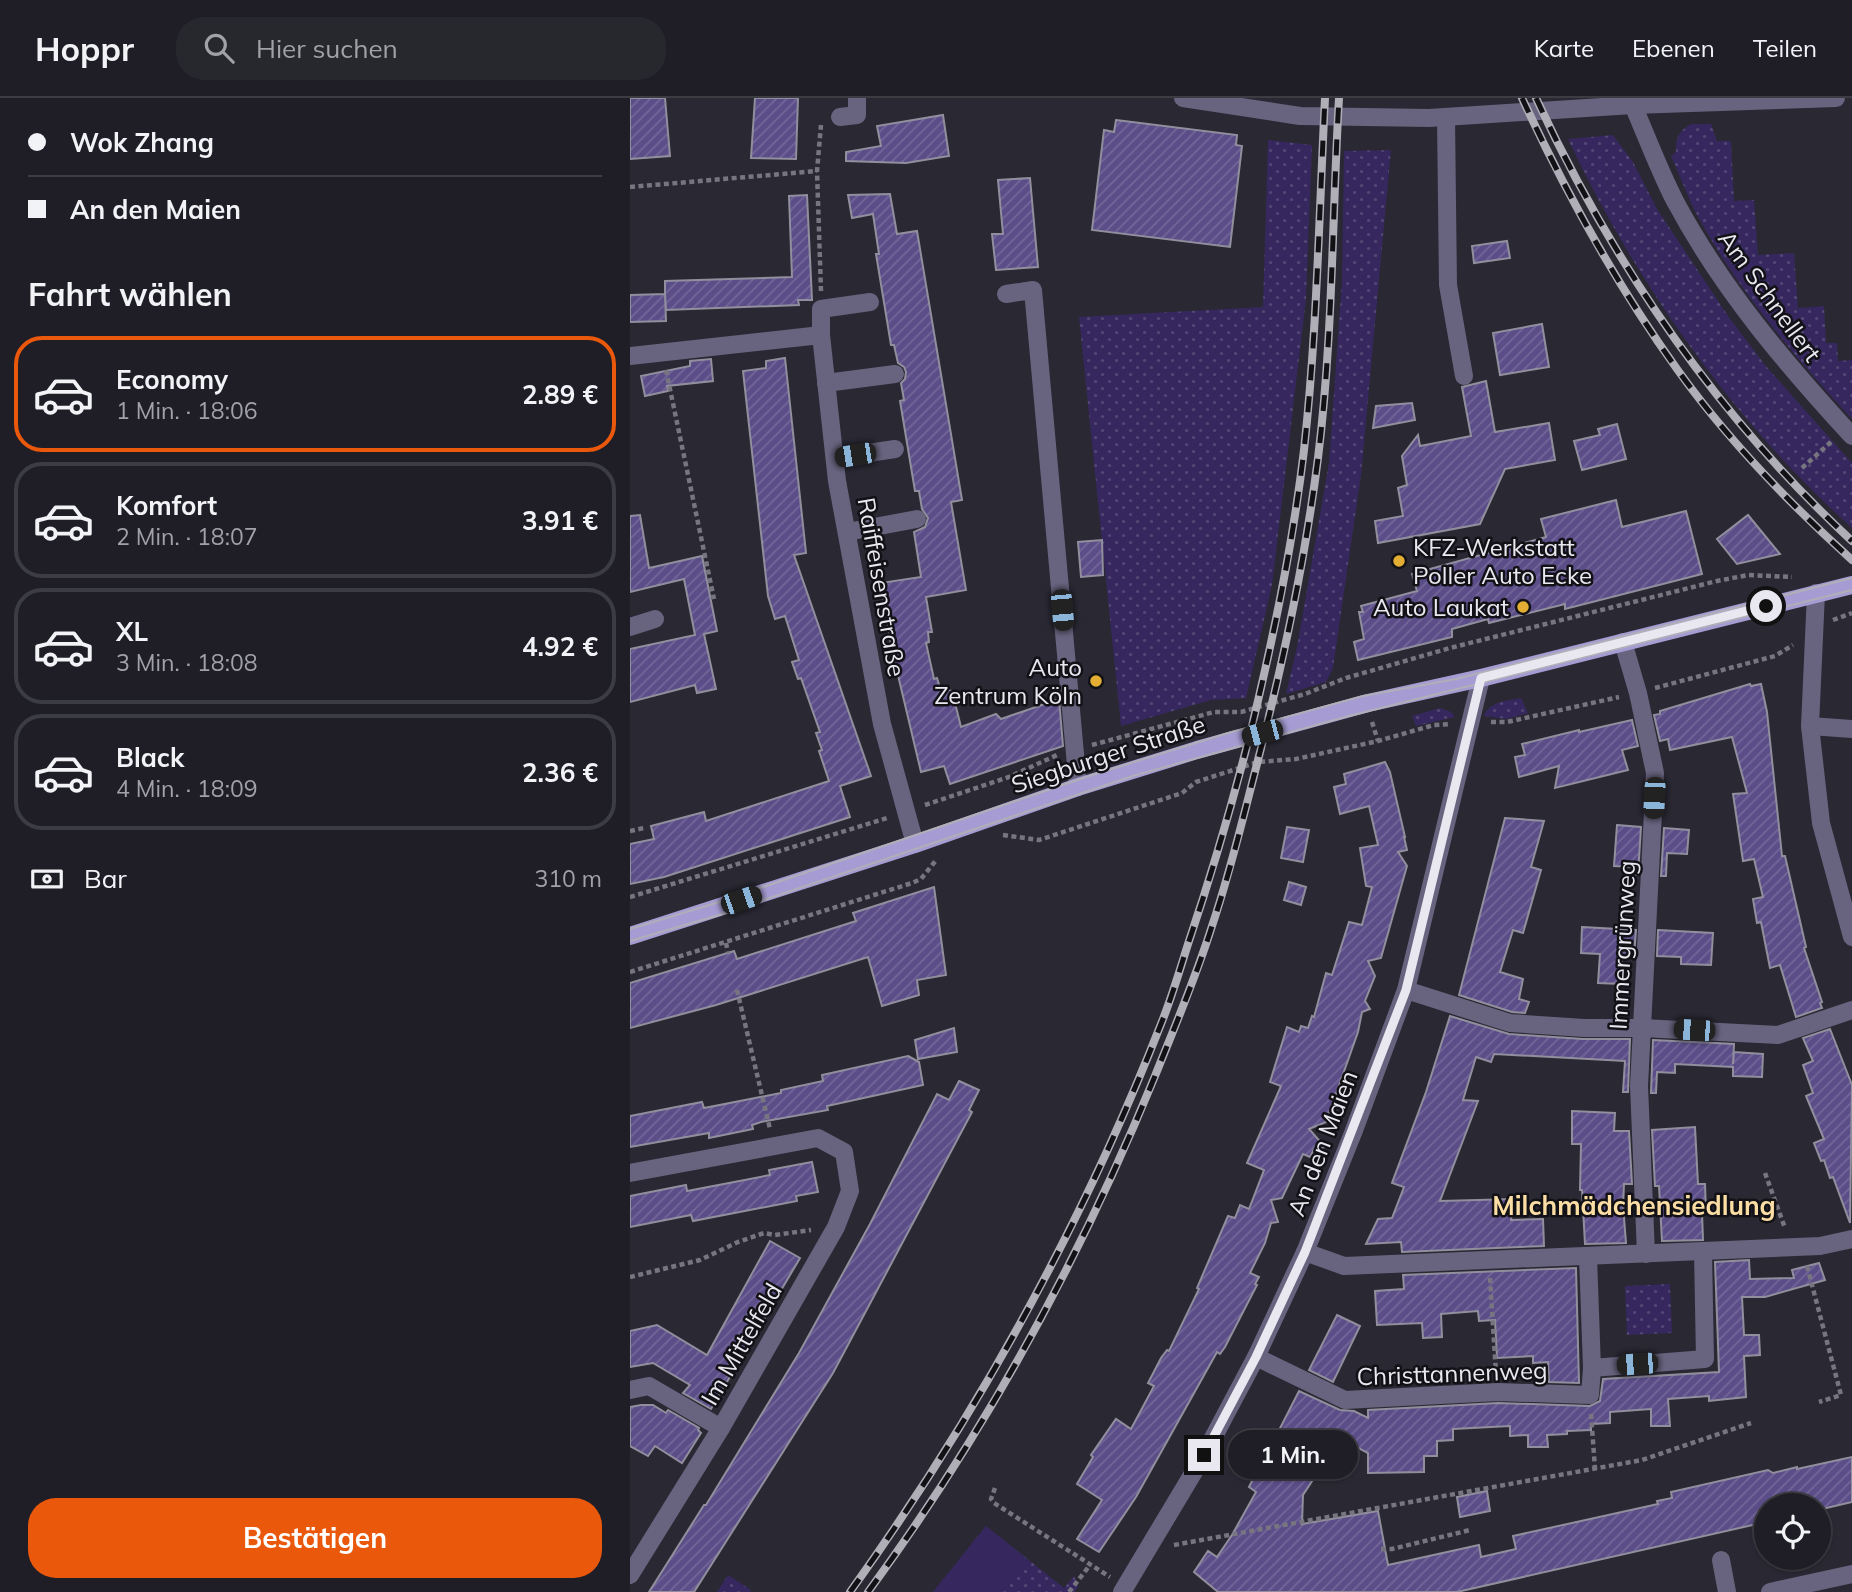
<!DOCTYPE html>
<html lang="de">
<head>
<meta charset="utf-8">
<style>
	:root { --surface:#1f1e26; --page:#27272e; --text:#f1f3f6; --muted:#a1a2a7; --line:#3c3c43; --accent:#ea580c }
	body { margin:0; font-family:Mulish,sans-serif; background:var(--page); color:var(--text); height:100vh; display:flex; flex-direction:column; font-size:26px; white-space:nowrap }
	* { box-sizing:border-box; margin:0 }
	p { font-size:23px; color:var(--muted) }
	.icon { flex:none; width:38px; height:38px; fill:none; stroke:currentColor; stroke-width:2; stroke-linecap:round; stroke-linejoin:round }
	.map { position:relative; flex:1; overflow:hidden }
	.sheet { display:flex; flex-direction:column; background:var(--surface); width:630px }
	.sheet>* { flex:none }
	.guide { display:grid; align-content:center; height:154px; padding:0 28px; background:var(--surface) }
	.buttons { position:absolute; left:1124px; top:1395px; display:grid; gap:14px }
	.buttons a { display:grid; place-items:center; width:77px; height:77px; border-radius:50%; background:var(--surface); box-shadow:0 2px 5px #0004,0 0 0 2px var(--line); font-size:35px }
	.end { position:absolute; width:32px; height:32px; margin:-16px; border:9px solid #e9e8f0; background:#111; box-shadow:0 0 0 4px #111 }
	.from { border-radius:50% }
	.bubble { position:absolute; height:49px; border-radius:24px; background:var(--surface); box-shadow:0 2px 5px #0004,0 0 0 2px var(--line); font-size:23px; font-weight:700; line-height:49px; text-align:center }
	.car { position:absolute; width:21px; height:42px; margin:-21px -10px; border-radius:9px; box-shadow:0 0 5px 2px #0007; background:linear-gradient(#222 24%,#8ab4d8 0 40%,#222 0 76%,#8ab4d8 0 86%,#222 0) }
	.guide b { display:flex; align-items:center; gap:24px; height:66px; font-size:26px }
	.guide b+b { border-top:2px solid var(--line) }
	.guide i { width:18px; height:18px; background:var(--text) }
	ul { padding:0; list-style:none }
	li { display:flex; align-items:center; gap:21px; height:116px; margin:0 14px 10px; padding:0 14px; border:4px solid var(--line); border-radius:28px }
	li div { flex:1 }
	li b { display:block; font-size:26px }
	li em { font-style:normal; font-weight:700 }
	li.selected { border-color:var(--accent) }
	li>.icon { width:63px; height:63px; stroke-width:1.5 }
	h2 { padding:0 28px; font-size:32px; line-height:84px }
	.pay { display:flex; align-items:center; gap:18px; height:77px; padding:0 28px; font-size:26px }
	.pay p { margin-inline-start:auto }
	.action { display:flex; gap:14px; margin-top:auto; padding:14px 28px }
	.action a { flex:1; height:80px; border-radius:28px; background:var(--accent); color:#fff; font-size:28px; font-weight:700; line-height:80px; text-align:center }
	header { display:flex; align-items:center; gap:42px; box-sizing:border-box; height:98px; padding:0 35px; background:var(--surface); border-bottom:2px solid var(--line) }
	header strong { font-size:33px }
	nav { display:flex; gap:38px; margin-inline-start:auto; font-size:24px }
	.search { width:490px; height:63px; background:var(--page); display:flex; align-items:center; gap:18px; box-sizing:border-box; padding:0 24px; border-radius:28px; color:var(--muted); font-size:26px }
	main { display:flex; flex:1; min-height:0 }
	.map>svg:first-child { display:block }
	.green { fill:url(#green-dots) }
	.pitch { fill:#36285e }
	.building { fill:url(#building-hatch); stroke:#918f9d; stroke-width:2 }
	.lines { fill:none; stroke-linecap:round; stroke-linejoin:round }
	.path { stroke:#777680; stroke-width:4.5; stroke-dasharray:5 3.5; stroke-linecap:butt }
	.minor { stroke:#68637e; stroke-width:18 }
	.major { stroke:#a69cd3; stroke-width:18 }
	.tram { stroke:#b0afb8; stroke-width:2 }
	.rail-casing { stroke:#b0afb8; stroke-width:8 }
	.rail { stroke:#121116; stroke-width:5; stroke-dasharray:16; stroke-linecap:butt }
	.route { stroke:#e9e8f0; stroke-width:9 }
	.poi-dot { fill:#e4ae35; stroke:#121116; stroke-width:2.5 }
	.labels { text-anchor:middle; dominant-baseline:central; stroke-width:5; stroke-linejoin:round; paint-order:stroke }
	.street-label { font-size:24px; fill:#e9e8f0; stroke:#121116 }
	.poi-label { font-size:24px; fill:#e9e8f0; stroke:#121116; text-anchor:end }
	.neighbourhood-label { font-size:26px; font-weight:bold; fill:#fcdea5; stroke:#121116 }
</style>
</head>
<body>
<header>
<strong>Hoppr</strong>
<div class="search"><svg class="icon" aria-label="search" viewBox="0 0 24 24"><circle cx="10" cy="10" r="6"/><path d="M15 15l6 6"/></svg>Hier suchen</div>
<nav><a>Karte</a><a>Ebenen</a><a>Teilen</a></nav>
</header>
<main>
<section class="sheet">
<div class="guide">
<b><i class="from"></i>Wok Zhang</b>
<b><i></i>An den Maien</b>
</div>
<h2>Fahrt wählen</h2>
<ul>
<li class="selected"><svg class="icon" aria-label="car" viewBox="0 0 24 24"><path d="M5 17H2v-5l4-1 3-4h7l3 4 3 1v5h-3M9 17h6M6 11h13"/><circle cx="7" cy="17" r="2"/><circle cx="17" cy="17" r="2"/></svg><div><b>Economy</b><p>1 Min. · 18:06</p></div><em>2.89 €</em></li>
<li><svg class="icon" aria-label="car" viewBox="0 0 24 24"><path d="M5 17H2v-5l4-1 3-4h7l3 4 3 1v5h-3M9 17h6M6 11h13"/><circle cx="7" cy="17" r="2"/><circle cx="17" cy="17" r="2"/></svg><div><b>Komfort</b><p>2 Min. · 18:07</p></div><em>3.91 €</em></li>
<li><svg class="icon" aria-label="car" viewBox="0 0 24 24"><path d="M5 17H2v-5l4-1 3-4h7l3 4 3 1v5h-3M9 17h6M6 11h13"/><circle cx="7" cy="17" r="2"/><circle cx="17" cy="17" r="2"/></svg><div><b>XL</b><p>3 Min. · 18:08</p></div><em>4.92 €</em></li>
<li><svg class="icon" aria-label="car" viewBox="0 0 24 24"><path d="M5 17H2v-5l4-1 3-4h7l3 4 3 1v5h-3M9 17h6M6 11h13"/><circle cx="7" cy="17" r="2"/><circle cx="17" cy="17" r="2"/></svg><div><b>Black</b><p>4 Min. · 18:09</p></div><em>2.36 €</em></li>
</ul>
<div class="pay"><svg class="icon" aria-label="cash" viewBox="0 0 24 24"><path d="M3 7h18v10H3z"/><circle cx="12" cy="12" r="2"/></svg>Bar<p>310 m</p></div>
<div class="action"><a>Bestätigen</a></div>
</section>
<div class="map">
<svg width="1222" height="1494" viewBox="0 0 1222 1494">
	<defs>
		<pattern id="green-dots" width="8" height="8" patternUnits="userSpaceOnUse" patternTransform="scale(1.75)"><rect width="8" height="8" fill="#36285e"/><path d="M2 2h.1M6 6h.1" fill="none" stroke="#534775" stroke-width="1.8" stroke-linecap="round"/></pattern>
		<pattern id="building-hatch" width="6" height="6" patternUnits="userSpaceOnUse" patternTransform="scale(1.75)"><rect width="6" height="6" fill="#5b4d88"/><path d="M-1 1l2-2M0 6l6-6M5 7l2-2" fill="none" stroke="#736799"/></pattern>
	</defs>
	<rect width="100%" height="100%" fill="#292833"/>
	<g class="green">
		<path d="M1061 26H1081L1087 43H1101L1104 103 1124 102 1128 157 1164 155 1168 210 1194 208 1196 245H1207L1208 263 1222 262V321C1165 259 1107 191 1067 117 1057 98 1050 77 1041 58L1046 54C1045 40 1049 33 1061 26Z"/>
		<path d="M983 37 1003 64 1027 111 1098 218 1135 267 1222 365V430C1104 324 1005 184 938 41Z"/>
		<polygon points="638,42 682,47 676,201 642,487 616,600 581,602 491,628 449,219 633,209"/>
		<polygon points="761,52 731,377 703,570 696,584 656,596 667,549 699,365 712,183 714,53"/>
		<path d="M891 600 898 615 877 621 854 618C860 603 876 603 891 600Z"/>
		<polygon points="810,610 821,614 825,619 786,628 782,618"/>
		<polygon points="1040,1186 1042,1235 997,1237 995,1188"/>
		<polygon points="356,1428 434,1490 444,1478 448,1489 444,1494 303,1494"/>
		<polygon points="98,1477 121,1492 120,1494 87,1494"/>
	</g>
	<polygon class="pitch" points="356,1428 397,1461 370,1494 303,1494"/>
	<g class="building">
		<polygon points="0,0 35,0 40,58 0,61"/>
		<polygon points="125,0 168,0 166,61 121,60"/>
		<polygon points="313,17 319,58 276,65 216,63 216,54 251,48 247,28"/>
		<polygon points="486,22 607,37 606,47 612,48 600,149 462,132 474,32 484,34"/>
		<polygon points="400,80 408,169 366,172 362,136 373,136 368,82"/>
		<polygon points="260,96 267,136 287,133 332,402 321,404 336,492 296,499 302,534 298,534 299,544 296,545 304,581 307,580 310,590 322,593 331,629 366,616 371,621 429,601 433,648 320,686 314,668 291,674 262,552 251,485 291,479 284,434 295,429 298,420 292,411 289,393 285,393 270,303 274,302 271,285 275,281 276,274 274,269 268,265 264,247 261,247 246,156 249,156 243,116 222,120 218,97"/>
		<polygon points="177,97 182,202 168,202 169,207 36,212 35,196 36,223 0,224 0,197 35,196 35,183 162,179 159,98"/>
		<polygon points="877,143 880,160 844,165 842,148"/>
		<polygon points="912,226 919,269 870,277 863,235"/>
		<polygon points="155,260 176,455 164,457 241,678 210,688 220,719 34,779 0,786 0,746 24,741 21,728 74,714 76,723 199,683 189,653 192,652 186,635 190,634 171,580 168,581 162,564 169,562 155,518 145,521 138,498 113,273 136,270 136,263"/>
		<polygon points="81,261 83,283 37,288 38,293 15,298 11,278 60,268 60,263"/>
		<polygon points="856,283 865,334 919,325 925,362 875,371 850,426 748,445 745,423 773,418 768,390 777,387 772,358 788,337 790,348 841,338 832,289"/>
		<polygon points="782,305 785,322 743,330 746,308"/>
		<polygon points="987,326 996,361 952,372 944,343 970,337 968,331"/>
		<polygon points="986,402 992,429 1056,413 1072,476 935,511 935,506 859,525 858,521 822,531 822,539 728,562 724,544 734,541 729,514 733,514 731,508 787,493 782,476 916,439 911,421"/>
		<polygon points="10,417 19,470 72,458 87,533 74,536 86,591 67,595 65,587 0,604 0,551 65,537 54,481 0,494 0,418"/>
		<polygon points="1118,417 1150,456 1107,466 1087,441"/>
		<polygon points="472,442 473,477 451,479 448,444"/>
		<polygon points="1120,586 1121,588 1131,586 1137,614 1152,758 1155,758 1176,849 1174,850 1192,904 1190,905 1192,910 1166,919 1150,867 1140,870 1131,824 1127,825 1123,801 1133,799 1124,761 1113,763 1103,696 1117,695 1102,639 1040,652 1038,641 1030,643 1024,617 1030,616 1030,613"/>
		<polygon points="1002,622 1008,648 992,652 998,672 925,690 929,668 889,679 885,659 895,657 892,646 949,632 949,634"/>
		<polygon points="755,664 760,674 775,739 774,739 777,752 768,754 777,768 751,860 738,863 745,878 735,903 740,911 732,914 728,934 696,1024 679,1031 695,1049 684,1051 680,1059 673,1056 652,1100 641,1102 648,1124 641,1125 635,1145 620,1175 629,1179 625,1186 627,1187 595,1249 590,1256 587,1254 506,1399 469,1454 447,1441 472,1402 447,1386 463,1359 461,1357 486,1321 501,1331 524,1288 518,1285 531,1260 537,1252 539,1253 569,1191 567,1190 598,1118 605,1120 610,1107 619,1111 634,1072 617,1065 651,988 640,984 657,929 669,934 671,928 678,930 682,918 684,919 696,875 702,877 719,824 732,827 742,789 736,788 730,750 748,747 739,708 710,716 704,689 716,686 714,676"/>
		<polygon points="875,720 914,723 901,769 911,772 893,835 883,832 870,874 893,881 889,901 899,904 895,915 882,914 829,897"/>
		<polygon points="987,727 1011,729 1008,777 1003,777 1004,769 984,768"/>
		<polygon points="657,729 679,732 673,764 651,760"/>
		<polygon points="1034,730 1059,732 1057,756 1037,755 1036,778 1031,778"/>
		<polygon points="659,784 676,789 671,807 654,802"/>
		<polygon points="304,789 316,877 287,882 289,897 252,908 238,859 86,907 0,930 0,885 104,853 107,861 226,823 223,815"/>
		<polygon points="952,829 1006,832 1004,858 992,857 991,886 968,885 970,856 951,855"/>
		<polygon points="1028,832 1083,835 1081,867 1051,866 1051,859 1027,858"/>
		<polygon points="820,918 879,936 953,941 1000,941 998,994 993,994 995,963 864,956 861,964 846,959 833,1002 848,1003 810,1103 884,1101 881,1122 913,1121 914,1148 772,1154 771,1144 736,1146 748,1121 762,1120 774,1089 762,1085 796,994"/>
		<polygon points="324,930 327,954 288,961 285,942"/>
		<polygon points="1200,931 1222,987 1220,1125 1203,1079 1200,1080 1194,1062 1191,1063 1184,1045 1194,1041 1176,998 1183,995 1173,967 1183,963 1173,940"/>
		<polygon points="1023,942 1104,946 1103,966 1104,954 1133,956 1132,979 1103,978 1103,969 1045,966 1045,975 1027,974 1026,995 1021,995"/>
		<polygon points="278,958 289,964 293,987 197,1008 198,1012 131,1024 122,1027 123,1031 79,1040 79,1035 0,1049 0,1018 72,1004 74,1010 151,995 151,992 193,983 192,977"/>
		<polygon points="329,983 349,992 339,1012 342,1014 203,1275 64,1494 19,1494 74,1407 76,1407 169,1255 240,1126 307,996 319,1002"/>
		<polygon points="942,1013 985,1015 984,1033 999,1033 1002,1086 994,1086 993,1107 996,1145 955,1146 952,1092 950,1092 951,1046 942,1046"/>
		<polygon points="1065,1029 1068,1086 1075,1086 1076,1114 1072,1115 1073,1142 1032,1143 1029,1088 1025,1088 1022,1032"/>
		<polygon points="182,1064 188,1094 166,1098 167,1103 63,1123 61,1117 0,1129 0,1098 56,1087 57,1093 99,1085 140,1077 139,1072"/>
		<polygon points="140,1143 170,1160 81,1311 53,1295 60,1287 23,1265 0,1269 0,1233 27,1227 77,1257"/>
		<polygon points="1119,1162 1120,1181 1164,1180 1162,1172 1189,1165 1195,1182 1135,1199 1112,1199 1114,1237 1129,1237 1130,1257 1114,1258 1116,1299 1079,1303 1079,1298 1038,1301 1040,1328 1021,1328 1021,1311 980,1314 980,1325 961,1326 961,1332 937,1333 937,1336 917,1337 918,1349 898,1349 898,1337 880,1338 880,1328 823,1331 823,1342 807,1343 807,1358 794,1358 794,1374 738,1375 738,1355 710,1340 706,1347 696,1342 677,1376 684,1380 673,1397 672,1426 748,1413 758,1467 849,1447 851,1459 886,1451 883,1438 1028,1406 1027,1403 1042,1400 1041,1394 1138,1372 1143,1375 1167,1369 1167,1371 1222,1359 1222,1404 1188,1412 1188,1407 1136,1407 1136,1424 827,1494 588,1494 564,1474 578,1453 587,1459 602,1437 626,1394 619,1389 635,1358 634,1354 643,1344 669,1293 710,1312 724,1313 738,1320 738,1312 868,1305 960,1308 970,1303 973,1281 1089,1274 1085,1164"/>
		<polygon points="946,1170 949,1285 919,1284 918,1264 903,1265 903,1258 867,1260 865,1222 849,1223 848,1213 811,1216 812,1239 793,1240 792,1225 747,1227 745,1193 774,1191 773,1177"/>
		<polygon points="707,1217 730,1228 703,1284 679,1272"/>
		<polygon points="11,1307 23,1307 36,1315 38,1312 69,1330 68,1332 71,1335 52,1365 25,1348 18,1358 0,1348 0,1309"/>
		<polygon points="857,1393 860,1413 830,1419 827,1399"/>
	</g>
	<g class="lines">
		<g class="path">
			<polyline points="0,89 187,73"/>
			<polyline points="191,193 187,73 191,27"/>
			<polyline points="36,272 84,501"/>
			<polyline points="1172,370 1202,343"/>
			<polyline points="1203,522 1222,515"/>
			<polyline points="1025,590 1145,558 1163,547"/>
			<polyline points="742,624 748,643"/>
			<polyline points="861,624 877,624 989,599"/>
			<polyline points="462,647 584,614 611,614 675,596 716,580 820,550 1087,483 1118,477 1162,479"/>
			<polyline points="295,707 379,679 427,657"/>
			<polyline points="0,733 14,730"/>
			<polyline points="373,737 409,742 552,695 566,684 628,664 666,661 748,643 804,627 821,626"/>
			<polyline points="0,799 257,720"/>
			<polyline points="96,845 98,855"/>
			<polyline points="0,874 282,785 291,781 307,761"/>
			<polyline points="107,892 140,1031"/>
			<polyline points="1135,1075 1155,1130"/>
			<polyline points="1177,1168 1211,1297 1189,1304"/>
			<polyline points="0,1179 70,1162 108,1144 134,1135 145,1137 181,1132"/>
			<polyline points="860,1180 866,1276"/>
			<polyline points="961,1316 965,1371"/>
			<polyline points="365,1390 361,1401 364,1405 480,1479"/>
			<polyline points="544,1447 1012,1362 1121,1325"/>
			<polyline points="751,1451 762,1451 840,1432"/>
			<polyline points="439,1494 460,1467"/>
		</g>
		<g class="minor">
			<polyline points="553,0 670,18 799,20 1003,7 1206,0"/>
			<path d="M1000 0C1015 34 1028 70 1045 103 1092 191 1155 265 1222 338"/>
			<polyline points="210,19 227,17 227,0"/>
			<polyline points="816,19 818,187 834,278"/>
			<polyline points="376,196 403,192 448,689"/>
			<polyline points="240,204 191,211 191,237 207,383 252,626 285,746"/>
			<polyline points="0,258 191,237"/>
			<polyline points="196,285 265,276"/>
			<polyline points="205,360 265,351"/>
			<polyline points="217,434 287,421"/>
			<polyline points="1186,495 1180,628 1191,725 1222,839"/>
			<polyline points="0,529 25,521"/>
			<polyline points="993,544 1008,595 1025,675 1009,988 1016,1156"/>
			<polyline points="1180,628 1222,631"/>
			<polyline points="776,892 880,925 954,930 1012,930 1148,937 1222,912"/>
			<polyline points="0,1075 188,1040 214,1054 220,1093 206,1129 91,1330 0,1477"/>
			<polyline points="675,1154 714,1168 1190,1148 1222,1141"/>
			<polyline points="958,1159 962,1270 1075,1261 1073,1154"/>
			<polyline points="626,1259 715,1302 868,1294 960,1297 962,1270"/>
			<polyline points="0,1292 19,1288 91,1330"/>
			<polyline points="1091,1462 1097,1494"/>
			<polyline points="492,1494 574,1357 626,1259 675,1154 723,1035 776,892 851,580"/>
			<polyline points="1140,1494 1222,1476"/>
		</g>
		<polyline class="major" points="0,838 285,746 448,689 567,652 738,605 851,580 1222,487"/>
		<g class="tram">
			<polyline points="0,831 86,805 459,678 598,635 733,598 826,581 1222,480"/>
			<polyline points="0,843 89,817 506,677 715,619 1222,492"/>
		</g>
		<defs>
			<g id="rail">
				<path d="M892 0C936 95 986 186 1047 271 1097 341 1159 405 1222 462"/>
				<path d="M906 0C983 166 1087 318 1222 443"/>
				<path d="M220 1494C347 1317 451 1130 531 926 542 899 550 871 559 843 583 772 604 700 622 628 644 537 663 445 674 352 687 235 689 117 695 0"/>
				<path d="M238 1494C355 1335 450 1161 525 978 545 928 566 879 582 828 600 775 613 720 627 666 653 565 675 463 688 360 703 240 702 120 709 0"/>
			</g>
		</defs>
		<use href="#rail" class="rail-casing"/>
		<use href="#rail" class="rail"/>
	</g>
	<g class="lines">
		<polyline class="route" points="574,1357 626,1259 675,1154 776,892 851,580 1136,508"/>
	</g>
	<g class="poi-dot">
		<circle cx="769" cy="463" r="7"/>
		<circle cx="893" cy="509" r="7"/>
		<circle cx="466" cy="583" r="7"/>
	</g>
	<g class="labels">
		<g class="street-label">
			<text transform="translate(1140 198) rotate(54)">Am Schnellert</text>
			<text transform="translate(252 489) rotate(80)">Raiffeisenstraße</text>
			<text transform="translate(478 656) rotate(-18)">Siegburger Straße</text>
			<text transform="translate(992 847) rotate(-87)">Immergrünweg</text>
			<text transform="translate(692 1045) rotate(-69)">An den Maien</text>
			<text transform="translate(111 1246) rotate(-60)">Im Mittelfeld</text>
			<text transform="translate(822 1275) rotate(-2)">Christtannenweg</text>
		</g>
		<g class="poi-label">
			<text x="783" y="449" text-anchor="start">KFZ-Werkstatt<tspan x="783" dy="28">Poller Auto Ecke</tspan></text>
			<text x="879" y="509">Auto Laukat</text>
			<text x="452" y="569">Auto<tspan x="452" dy="28">Zentrum Köln</tspan></text>
		</g>
		<g class="neighbourhood-label">
			<text x="1004" y="1107">Milchmädchensiedlung</text>
		</g>
	</g>
</svg>
<div class="buttons">
<a><svg class="icon" aria-label="locate" viewBox="0 0 24 24"><circle cx="12" cy="12" r="6"/><path d="M12 2v4M12 18v4M2 12h4M18 12h4"/></svg></a>
</div>
<i class="end from" style="left:1136px;top:508px"></i>
<i class="end" style="left:574px;top:1357px"></i>
<div class="bubble" style="left:598px;top:1332px;width:130px">1 Min.</div>
<i class="car" style="left:225px;top:357px;rotate:261deg"></i>
<i class="car" style="left:432px;top:512px;rotate:175deg"></i>
<i class="car" style="left:632px;top:635px;rotate:255deg"></i>
<i class="car" style="left:1024px;top:700px;rotate:183deg"></i>
<i class="car" style="left:111px;top:802px;rotate:71deg"></i>
<i class="car" style="left:1064px;top:932px;rotate:273deg"></i>
<i class="car" style="left:1007px;top:1266px;rotate:266deg"></i>
</div>
</main>
</body>
</html>
